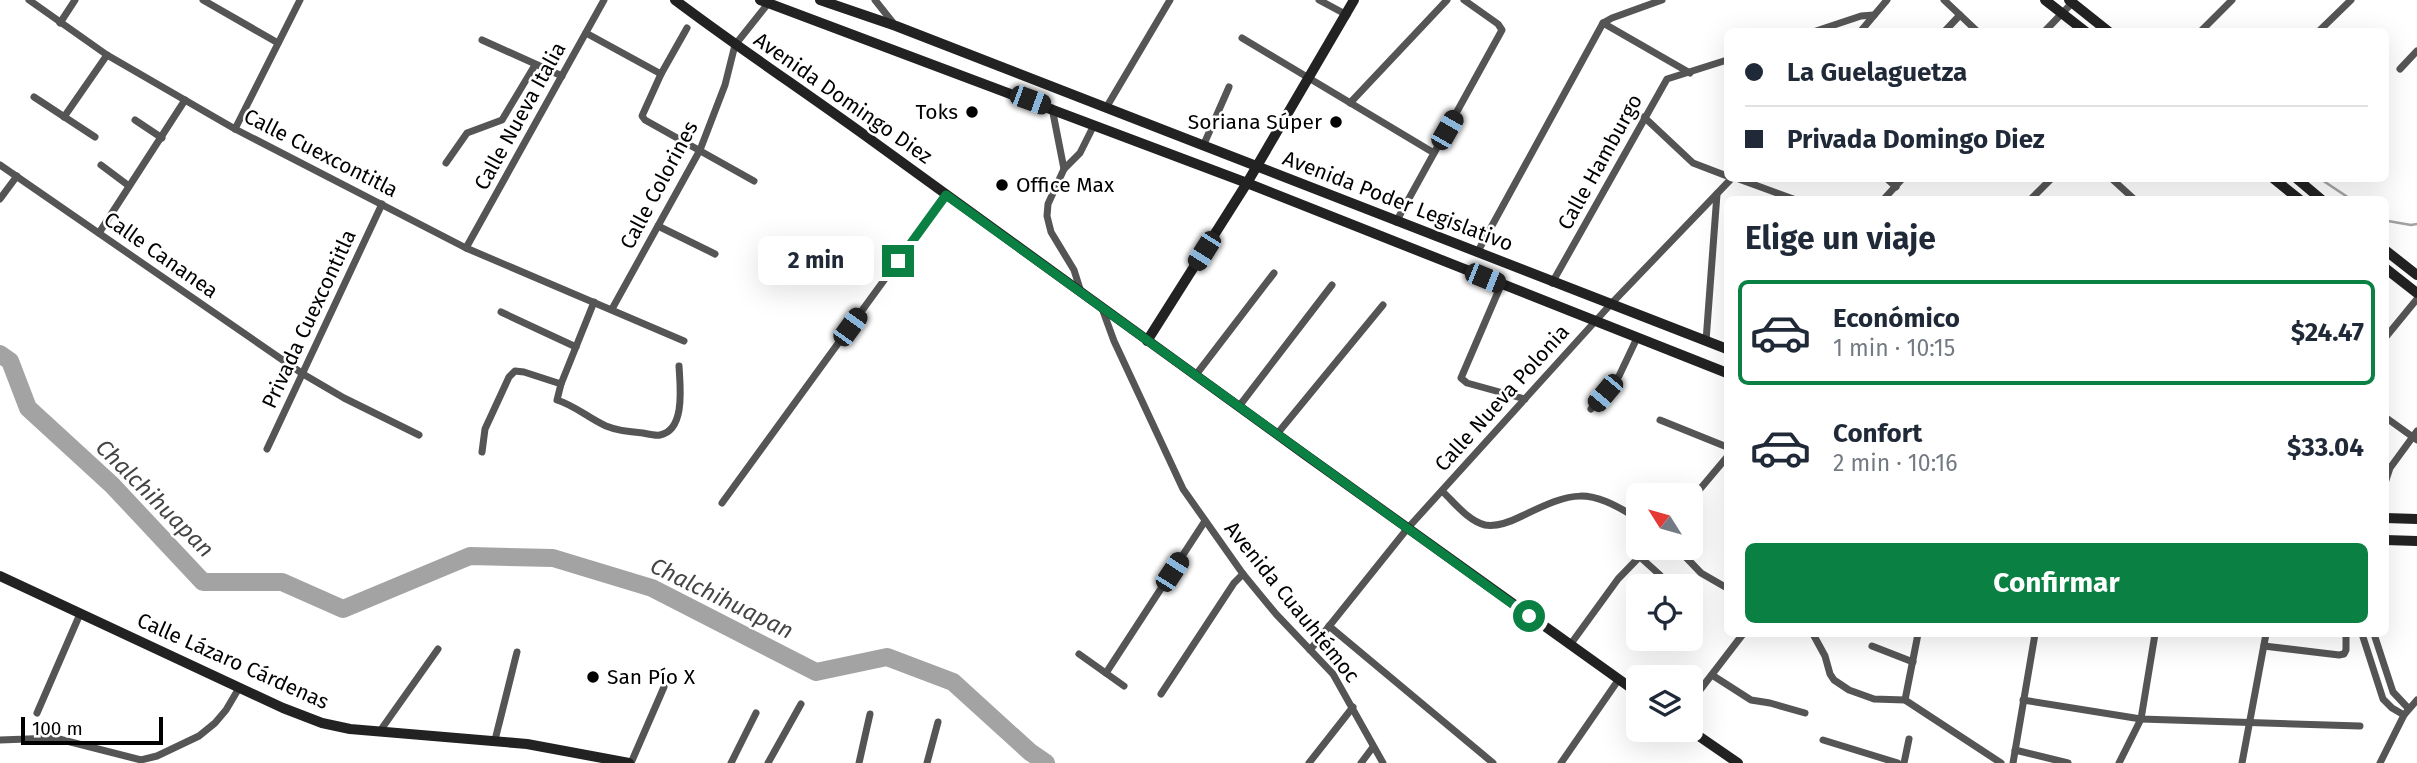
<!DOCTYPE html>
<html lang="es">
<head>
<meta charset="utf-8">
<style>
	:root { --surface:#fff; --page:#f2f2f3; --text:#1f2937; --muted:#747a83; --line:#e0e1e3; --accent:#0b8043 }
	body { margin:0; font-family:"Fira Sans",sans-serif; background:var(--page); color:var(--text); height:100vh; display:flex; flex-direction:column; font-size:26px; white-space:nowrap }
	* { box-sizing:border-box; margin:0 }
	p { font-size:23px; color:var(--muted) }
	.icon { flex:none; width:38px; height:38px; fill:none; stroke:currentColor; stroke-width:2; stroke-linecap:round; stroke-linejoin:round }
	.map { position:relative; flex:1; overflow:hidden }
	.sheet { position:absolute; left:1724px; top:196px; width:665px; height:441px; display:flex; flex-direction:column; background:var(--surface); border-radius:10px; box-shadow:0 7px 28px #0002 }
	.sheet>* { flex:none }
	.top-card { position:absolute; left:1724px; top:28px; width:665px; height:154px; border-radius:10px; box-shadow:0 7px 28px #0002; display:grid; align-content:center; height:154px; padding:0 21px; background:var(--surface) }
	.needle { width:46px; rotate:307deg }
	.controls { position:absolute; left:1626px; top:483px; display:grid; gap:14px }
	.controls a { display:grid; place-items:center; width:77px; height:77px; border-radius:10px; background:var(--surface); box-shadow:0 7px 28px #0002; font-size:35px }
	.scale { position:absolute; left:21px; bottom:18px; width:142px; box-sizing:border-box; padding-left:7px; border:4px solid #000; border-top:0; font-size:19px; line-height:24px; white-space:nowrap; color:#000; -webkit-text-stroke:5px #fff; paint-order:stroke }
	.end { position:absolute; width:32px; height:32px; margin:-16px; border:9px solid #0b8043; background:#fff; box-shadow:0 0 0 4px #fff }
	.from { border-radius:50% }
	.bubble { position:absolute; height:49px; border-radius:10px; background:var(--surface); box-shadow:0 7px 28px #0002; font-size:23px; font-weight:700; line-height:49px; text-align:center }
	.car { position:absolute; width:21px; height:42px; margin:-21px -10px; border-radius:9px; box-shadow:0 0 5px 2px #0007; background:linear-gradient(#222 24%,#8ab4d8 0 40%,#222 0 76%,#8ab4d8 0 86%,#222 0) }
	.top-card b { display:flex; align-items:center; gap:24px; height:66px; font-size:26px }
	.top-card b+b { border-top:2px solid var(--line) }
	.top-card i { width:18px; height:18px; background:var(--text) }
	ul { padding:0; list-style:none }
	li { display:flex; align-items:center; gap:21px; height:105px; margin:0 14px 10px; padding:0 7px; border:4px solid transparent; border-radius:10px }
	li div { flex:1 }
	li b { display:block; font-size:26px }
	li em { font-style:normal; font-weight:700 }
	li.selected { border-color:var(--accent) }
	li>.icon { width:63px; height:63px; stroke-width:1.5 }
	h2 { padding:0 21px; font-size:32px; line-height:84px }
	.button { display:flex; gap:14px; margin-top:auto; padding:14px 21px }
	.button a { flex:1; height:80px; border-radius:10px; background:var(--accent); color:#fff; font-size:28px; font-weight:700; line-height:80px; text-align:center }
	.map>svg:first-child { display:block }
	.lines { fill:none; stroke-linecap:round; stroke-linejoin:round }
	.stream { stroke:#a3a3a3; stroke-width:2.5 }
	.river { stroke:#a3a3a3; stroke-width:18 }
	.street { stroke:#555; stroke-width:7 }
	.secondary { stroke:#222; stroke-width:10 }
	.route { stroke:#0b8043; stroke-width:9 }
	.poi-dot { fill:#000; stroke:#fff; stroke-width:2.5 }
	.labels { text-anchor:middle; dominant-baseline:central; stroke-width:5; stroke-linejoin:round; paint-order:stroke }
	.street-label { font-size:21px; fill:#000; stroke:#fff }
	.poi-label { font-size:21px; fill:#000; stroke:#fff; text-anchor:end }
	.water-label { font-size:23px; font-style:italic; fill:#444; stroke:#fff }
</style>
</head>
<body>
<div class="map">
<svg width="2417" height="763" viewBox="0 0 2417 763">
	<rect width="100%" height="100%" fill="#fff"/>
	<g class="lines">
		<g class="stream">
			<polyline points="2319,178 2352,200"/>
			<polyline points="2385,209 2388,221 2411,225 2417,224"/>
		</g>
		<polyline class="river" points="0,354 10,361 28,408 112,485 203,582 282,582 343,609 470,556 553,558 652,588 816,672 887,657 953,682 1030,752 1046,763"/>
		<g class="street">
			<polyline points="29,0 107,55 235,129 466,248 684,341"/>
			<polyline points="203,0 278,43"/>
			<polyline points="875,0 894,24"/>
			<polyline points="1319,0 1347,15"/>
			<polyline points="1944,0 1978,32"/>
			<polyline points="60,23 75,0"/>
			<polyline points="1603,23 1690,73"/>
			<polyline points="687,28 661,74 642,116 645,120 754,181"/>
			<polyline points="1813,32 1861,16 1874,15"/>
			<polyline points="1860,32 1887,0"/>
			<polyline points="1944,32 1960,15"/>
			<polyline points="2044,32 2073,2"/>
			<polyline points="2200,32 2232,0"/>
			<polyline points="2318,32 2351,0"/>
			<polyline points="586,33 661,74"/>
			<polyline points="1242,38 1434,153"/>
			<polyline points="482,40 562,76"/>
			<polyline points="2400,69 2417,51"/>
			<polyline points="34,97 95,137"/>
			<polyline points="1350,103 1447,0"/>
			<polyline points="1052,108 1064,169"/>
			<polyline points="1106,108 1170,0"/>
			<polyline points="64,117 107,55"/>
			<polyline points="1644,117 1693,163 1727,176"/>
			<polyline points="135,120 162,138"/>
			<polyline points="235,129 300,0"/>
			<polyline points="1204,144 1229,87"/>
			<polyline points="446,163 467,133 502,120 535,65"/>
			<polyline points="0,165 303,374 344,398 419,435"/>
			<polyline points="101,165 129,186"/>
			<polyline points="1736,178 1796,200"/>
			<polyline points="1886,178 1896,187"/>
			<polyline points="2111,178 2135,200"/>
			<polyline points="0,199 17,176"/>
			<polyline points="1883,200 1903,178"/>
			<polyline points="2030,200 2052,178"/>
			<polyline points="1396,222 1502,30 1498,24 1464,0"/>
			<polyline points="658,226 715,254"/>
			<polyline points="99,233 185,100"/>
			<polyline points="466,248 604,0"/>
			<polyline points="1477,253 1603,23 1612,18 1662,0"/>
			<polyline points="1552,283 1667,79 1727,60"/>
			<polyline points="1501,285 1461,378 1467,383 1525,399"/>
			<polyline points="1081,292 1074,270 1051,232 1047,216 1048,204 1064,169 1080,153 1094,125"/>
			<path d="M594 302 561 384 557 400C576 406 588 418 606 426 618 431 630 432 643 433 648 434 656 436 660 435 686 430 680 385 679 366"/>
			<polyline points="612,309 700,150 725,85 735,45 770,1"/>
			<polyline points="1103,311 1114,341 1183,489 1243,574 1276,614 1333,674 1383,763"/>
			<polyline points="501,312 576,347"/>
			<polyline points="2385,338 2417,299"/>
			<polyline points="1706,341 1717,194"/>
			<polyline points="1195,376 1274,273"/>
			<polyline points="1240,405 1332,285"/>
			<polyline points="1591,409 1619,376 1637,338"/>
			<polyline points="2385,417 2417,440"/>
			<polyline points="1660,420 1727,447"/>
			<polyline points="1277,434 1383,305"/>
			<polyline points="267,449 382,204"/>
			<polyline points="482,452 485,429 509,377 515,371 524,372 561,384"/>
			<polyline points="2385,483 2390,468 2417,431"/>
			<path d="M1442 491C1454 502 1468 521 1485 525 1497 527 1510 522 1522 516 1573 491 1588 487 1638 519"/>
			<polyline points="1690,501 1727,457"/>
			<polyline points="722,503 946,195"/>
			<polyline points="1677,548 1701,573 1727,588"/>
			<polyline points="1640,557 1660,575"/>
			<polyline points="1329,626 1493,763"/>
			<polyline points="1813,634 1825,656 1830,674 1834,680 1849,690 1874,699 1905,700 2001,763"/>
			<polyline points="2362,634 2383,699 2392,708 2404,715"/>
			<polyline points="2374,634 2393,692 2408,708"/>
			<polyline points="1570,645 1618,579 1648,548"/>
			<polyline points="1872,646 1913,662"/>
			<polyline points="2264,646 2339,655 2344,654 2346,650 2346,634"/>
			<polyline points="1310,650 1407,529 1610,305 1732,178"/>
			<polyline points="1079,654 1124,686"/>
			<polyline points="1106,673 1205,521"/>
			<polyline points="1712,675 1751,700 1770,703 1805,713"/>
			<polyline points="1161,694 1234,583 1243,574"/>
			<polyline points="1905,700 1918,634"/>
			<polyline points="2023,700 2141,719 2360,726"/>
			<polyline points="1690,703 1743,634"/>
			<polyline points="37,713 80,614"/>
			<polyline points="380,731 438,649"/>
			<polyline points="0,740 55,738 141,760 157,756 199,736 215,723 226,710 239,688"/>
			<polyline points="495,740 517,652"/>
			<polyline points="1823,740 1898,763"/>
			<polyline points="2015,750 2068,763"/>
			<polyline points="631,763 664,687"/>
			<polyline points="731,763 756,713"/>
			<polyline points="768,763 801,704"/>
			<polyline points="859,763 870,714"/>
			<polyline points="927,763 938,722"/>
			<polyline points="1309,763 1353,707"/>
			<polyline points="1361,763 1373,747"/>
			<polyline points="1561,763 1619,679"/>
			<polyline points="1904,763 1909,739"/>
			<polyline points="2013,763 2035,634"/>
			<polyline points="2119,763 2141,719 2155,634"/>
			<polyline points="2242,763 2266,634"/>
			<polyline points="2380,763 2404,715 2417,700"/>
		</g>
		<g class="secondary">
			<path d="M675 0C740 49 808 94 874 142 1128 327 1382 511 1638 693"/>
			<polyline points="760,0 1247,183 1727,373"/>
			<polyline points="820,0 896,26 1727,349"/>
			<polyline points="2045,0 2086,32"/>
			<polyline points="2069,0 2109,32"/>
			<polyline points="2273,178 2300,200"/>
			<polyline points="2296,178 2322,200"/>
			<polyline points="2385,250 2417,275"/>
			<polyline points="2385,268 2417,293"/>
			<polyline points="1147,341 1247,183 1354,0"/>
			<polyline points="2385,518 2417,519"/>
			<polyline points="2385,540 2417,541"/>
			<polyline points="0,576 283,708 322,723 350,729 527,744 629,763"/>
			<polyline points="1690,730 1738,763"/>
		</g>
	</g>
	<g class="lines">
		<polyline class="route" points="898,261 946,195 1529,616"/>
	</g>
	<g class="poi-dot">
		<circle cx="972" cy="112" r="7"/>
		<circle cx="1336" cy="122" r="7"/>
		<circle cx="1002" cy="185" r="7"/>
		<circle cx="593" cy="677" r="7"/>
	</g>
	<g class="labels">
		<g class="street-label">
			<text transform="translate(843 98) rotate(35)">Avenida Domingo Diez</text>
			<text transform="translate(520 116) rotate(-61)">Calle Nueva Italia</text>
			<text transform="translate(321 153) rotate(27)">Calle Cuexcontitla</text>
			<text transform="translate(1600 162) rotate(-61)">Calle Hamburgo</text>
			<text transform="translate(659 185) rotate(-62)">Calle Colorines</text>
			<text transform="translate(1398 201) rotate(21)">Avenida Poder Legislativo</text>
			<text transform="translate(161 255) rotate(35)">Calle Cananea</text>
			<text transform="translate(309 319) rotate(-65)">Privada Cuexcontitla</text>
			<text transform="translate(1502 398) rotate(-48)">Calle Nueva Polonia</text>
			<text transform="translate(1292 602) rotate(51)">Avenida Cuauhtémoc</text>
			<text transform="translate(233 661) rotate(24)">Calle Lázaro Cárdenas</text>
		</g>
		<g class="poi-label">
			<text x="958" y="112">Toks</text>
			<text x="1322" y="122">Soriana Súper</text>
			<text x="1016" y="185" text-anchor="start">Office Max</text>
			<text x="607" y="677" text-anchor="start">San Pío X</text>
		</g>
		<g class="water-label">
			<text transform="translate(155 498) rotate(45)">Chalchihuapan</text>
			<text transform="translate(722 598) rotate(26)">Chalchihuapan</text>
		</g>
	</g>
</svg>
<div class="controls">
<a><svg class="needle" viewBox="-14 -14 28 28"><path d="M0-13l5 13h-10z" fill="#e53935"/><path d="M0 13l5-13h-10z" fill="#747a83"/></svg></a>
<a><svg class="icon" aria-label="locate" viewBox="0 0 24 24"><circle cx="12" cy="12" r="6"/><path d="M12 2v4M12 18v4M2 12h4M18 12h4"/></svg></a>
<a><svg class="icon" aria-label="layers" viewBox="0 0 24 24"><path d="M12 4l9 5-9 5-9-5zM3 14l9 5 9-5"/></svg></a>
</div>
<div class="scale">100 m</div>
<i class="end from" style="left:1529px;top:616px"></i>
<i class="end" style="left:898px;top:261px"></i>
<div class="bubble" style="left:758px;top:236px;width:116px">2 min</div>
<i class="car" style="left:1030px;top:100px;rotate:110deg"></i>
<i class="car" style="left:1447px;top:130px;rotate:30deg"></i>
<i class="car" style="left:1204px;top:251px;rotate:212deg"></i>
<i class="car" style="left:1485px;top:278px;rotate:112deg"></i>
<i class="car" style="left:850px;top:327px;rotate:36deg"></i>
<i class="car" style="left:1605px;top:393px;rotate:220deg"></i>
<i class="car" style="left:1172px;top:572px;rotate:33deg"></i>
<div class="top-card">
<b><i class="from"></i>La Guelaguetza</b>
<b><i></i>Privada Domingo Diez</b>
</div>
<section class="sheet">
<h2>Elige un viaje</h2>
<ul>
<li class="selected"><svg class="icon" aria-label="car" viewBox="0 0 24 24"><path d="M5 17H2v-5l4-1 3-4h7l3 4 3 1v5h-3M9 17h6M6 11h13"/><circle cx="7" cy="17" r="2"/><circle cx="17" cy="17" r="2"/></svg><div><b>Económico</b><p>1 min · 10:15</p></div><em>$24.47</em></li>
<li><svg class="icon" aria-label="car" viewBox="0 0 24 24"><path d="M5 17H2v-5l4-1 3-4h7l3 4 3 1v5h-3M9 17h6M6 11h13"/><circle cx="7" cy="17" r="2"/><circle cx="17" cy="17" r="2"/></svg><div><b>Confort</b><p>2 min · 10:16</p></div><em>$33.04</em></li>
</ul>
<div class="button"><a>Confirmar</a></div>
</section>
</div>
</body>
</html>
